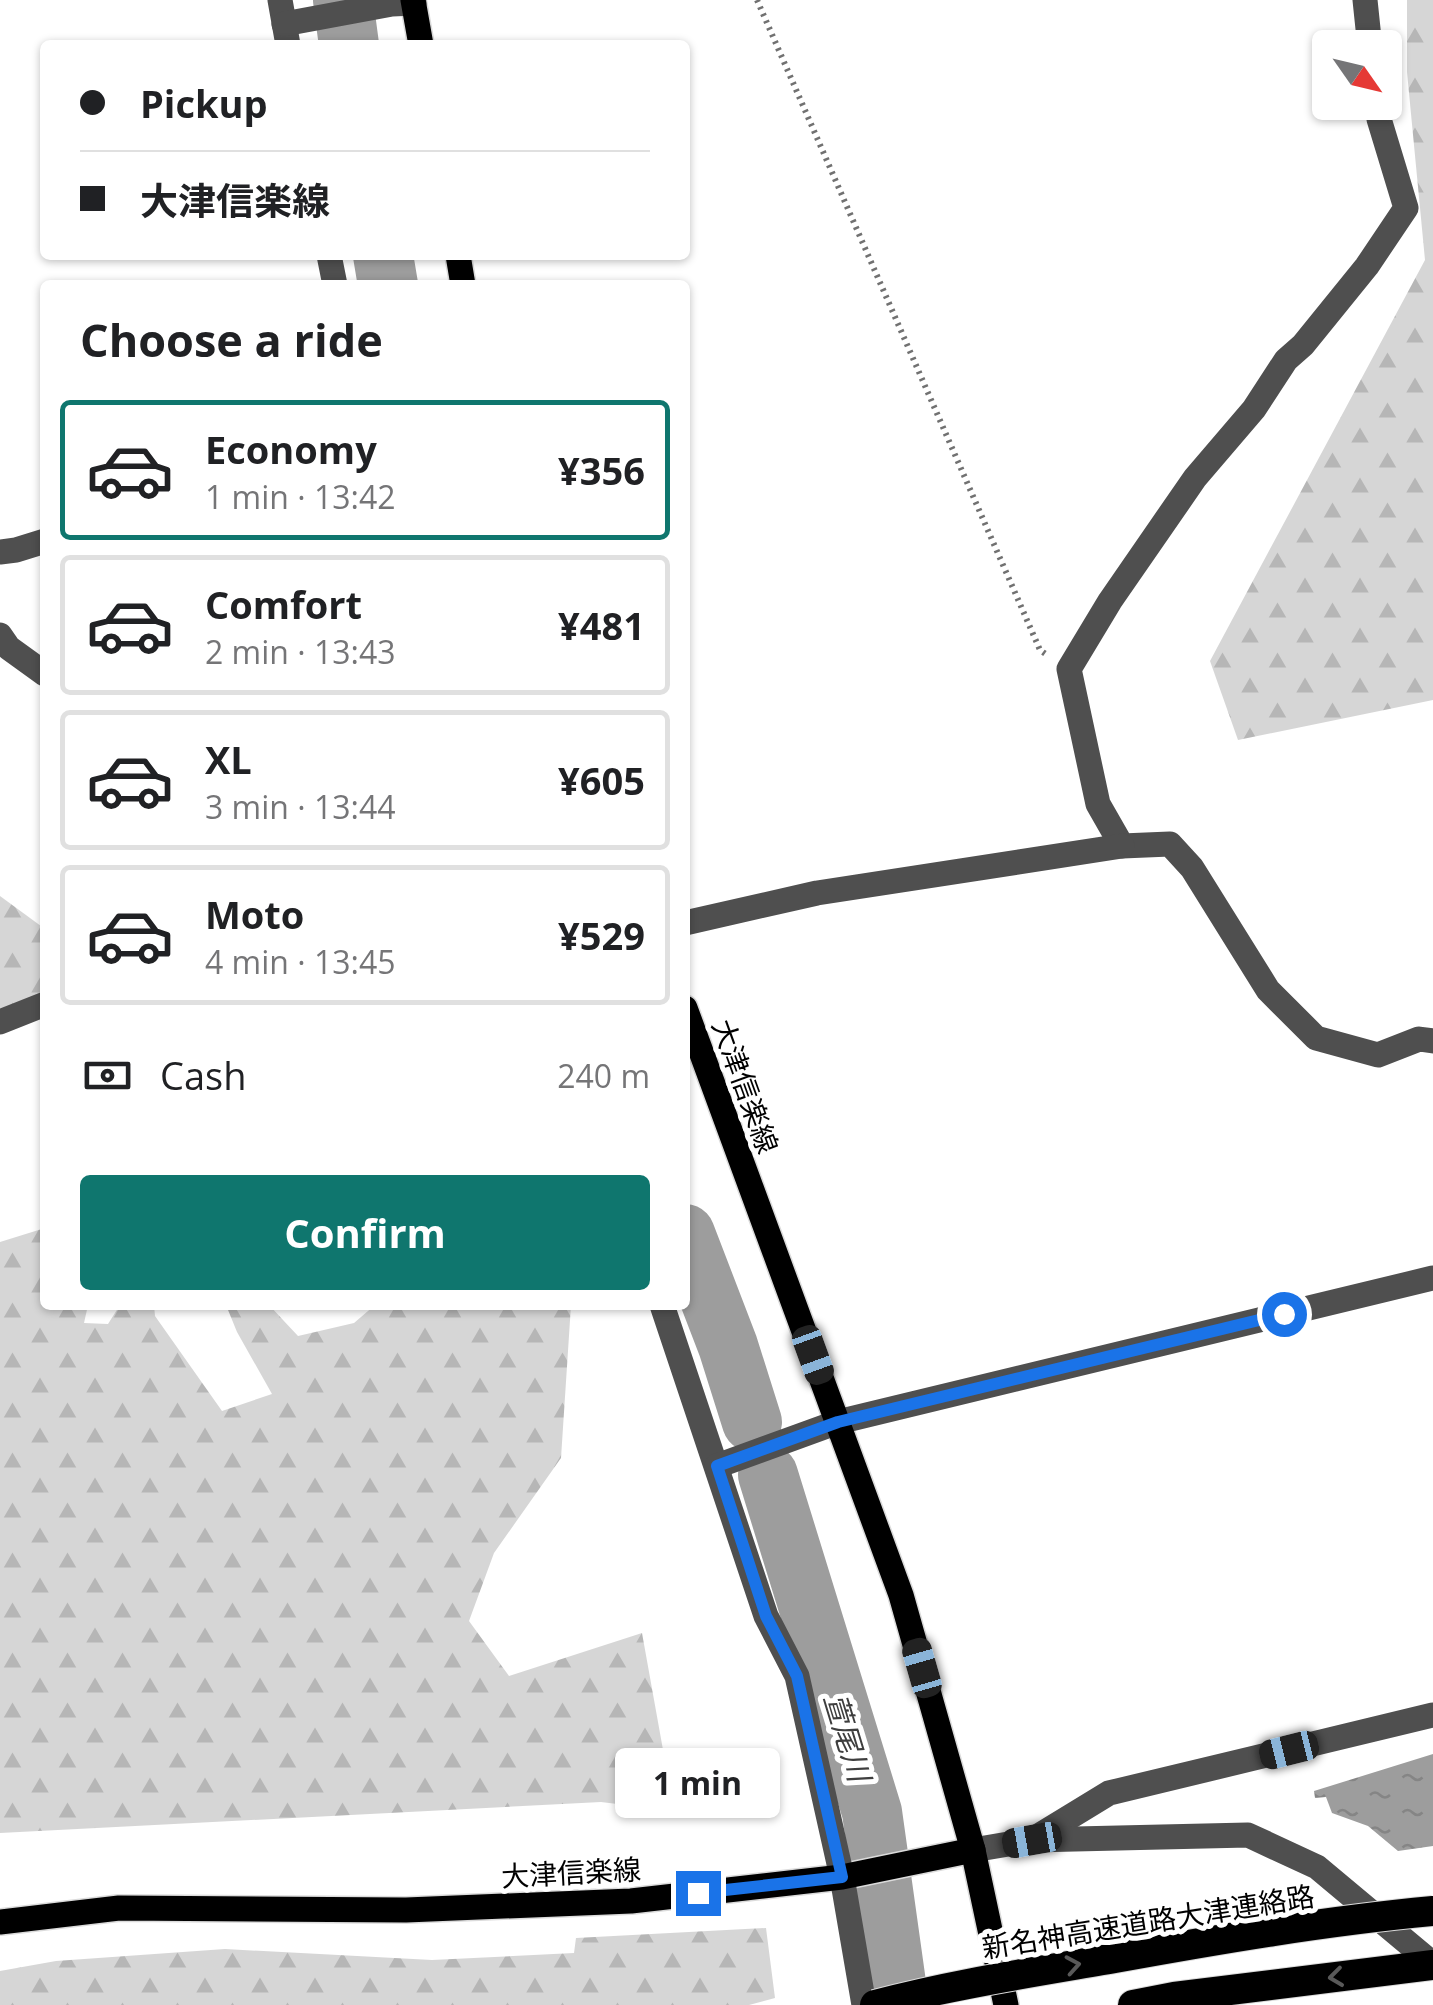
<!DOCTYPE html>
<html lang="en">
<head>
<meta charset="utf-8">
<style>
	:root { --surface:#fff; --page:#f6f6f6; --text:#202124; --muted:#757577; --line:#e0e0e0; --accent:#0f766e }
	body { margin:0; font-family:"Open Sans","Noto Sans JP",sans-serif; background:var(--page); color:var(--text); height:100vh; display:flex; flex-direction:column; font-size:38px; white-space:nowrap }
	* { box-sizing:border-box; margin:0 }
	p { font-size:32px; color:var(--muted) }
	.icon { flex:none; width:55px; height:55px; fill:none; stroke:currentColor; stroke-width:2; stroke-linecap:round; stroke-linejoin:round }
	.map { position:relative; flex:1; overflow:hidden }
	.side { position:absolute; left:40px; top:280px; width:650px; height:1030px; display:flex; flex-direction:column; background:var(--surface); border-radius:10px; box-shadow:0 2px 8px #0004 }
	.side>* { flex:none }
	.banner { position:absolute; left:40px; top:40px; width:650px; height:220px; border-radius:10px; box-shadow:0 2px 8px #0004; display:grid; align-content:center; height:220px; padding:0 40px; background:var(--surface) }
	.needle { width:65px; rotate:124deg }
	.fabs { position:absolute; left:1312px; top:30px; display:grid; gap:20px }
	.fabs a { display:grid; place-items:center; width:90px; height:90px; border-radius:10px; background:var(--surface); box-shadow:0 2px 8px #0004; font-size:50px }
	.end { position:absolute; width:45px; height:45px; margin:-22px; border:12px solid #1a73e8; background:#fff; box-shadow:0 0 0 5px #fff }
	.from { border-radius:50% }
	.bubble { position:absolute; height:70px; border-radius:10px; background:var(--surface); box-shadow:0 2px 8px #0004; font-size:32px; font-weight:700; line-height:70px; text-align:center }
	.car { position:absolute; width:30px; height:60px; margin:-30px -15px; border-radius:12px; box-shadow:0 0 8px 2px #0007; background:linear-gradient(#222 24%,#8ab4d8 0 40%,#222 0 76%,#8ab4d8 0 86%,#222 0) }
	.banner b { display:flex; align-items:center; gap:35px; height:95px; font-size:38px }
	.banner b+b { border-top:2px solid var(--line) }
	.banner i { width:25px; height:25px; background:var(--text) }
	ul { padding:0; list-style:none }
	li { display:flex; align-items:center; gap:30px; height:140px; margin:0 20px 15px; padding:0 20px; border:5px solid var(--line); border-radius:10px }
	li div { flex:1 }
	li b { display:block; font-size:38px }
	li em { font-style:normal; font-weight:700 }
	li.on { border-color:var(--accent) }
	li>.icon { width:90px; height:90px; stroke-width:1.5 }
	h2 { padding:0 40px; font-size:45px; line-height:120px }
	.pay { display:flex; align-items:center; gap:25px; height:110px; padding:0 40px; font-size:38px }
	.pay p { margin-inline-start:auto }
	.button { display:flex; gap:20px; margin-top:auto; padding:20px 40px }
	.button a { flex:1; height:115px; border-radius:10px; background:var(--accent); color:#fff; font-size:40px; font-weight:700; line-height:115px; text-align:center }
	.map>svg:first-child { display:block }
	.forest { fill:url(#forest-firs) }
	.water { fill:url(#water-ripples) }
	.lines { fill:none; stroke-linecap:round; stroke-linejoin:round }
	.river { stroke:#9d9d9d; stroke-width:60 }
	.major-casing { stroke:#dbdbdb; stroke-width:28 }
	.highway-casing { stroke:#dbdbdb; stroke-width:32 }
	.path { stroke:#717171; stroke-width:6; stroke-dasharray:2.5 5; stroke-linecap:butt }
	.minor { stroke:#4f4f4f; stroke-width:25 }
	.major { stroke:#000; stroke-width:25 }
	.highway { stroke:#000; stroke-width:30 }
	.highway-bridge-casing { stroke:#dbdbdb; stroke-width:32; stroke-linecap:butt }
	.highway-bridge { stroke:#000; stroke-width:30 }
	.oneway { stroke:#595959 }
	.route { stroke:#1a73e8; stroke-width:12 }
	.labels { text-anchor:middle; dominant-baseline:central; stroke-width:10; stroke-linejoin:round; paint-order:stroke }
	.street-label { font-size:28px; fill:#000; stroke:#fff }
	.water-label { font-size:30px; font-style:italic; fill:#3e3e3e; stroke:#fff }
</style>
</head>
<body>
<div class="map">
<svg width="1433" height="2005" viewBox="0 0 1433 2005">
	<defs>
		<pattern id="forest-firs" width="22" height="20" patternUnits="userSpaceOnUse" patternTransform="scale(2.5)"><rect width="22" height="20" fill="#d6d6d6"/><path d="M5 1l3.5 6h-7zM16 11l3.5 6h-7z" fill="#b6b6b6"/></pattern>
		<pattern id="water-ripples" width="26" height="14" patternUnits="userSpaceOnUse" patternTransform="scale(2.5)"><rect width="26" height="14" fill="#9d9d9d"/><path d="M2 4q2-2 4 0t4 0M15 11q2-2 4 0t4 0" fill="none" stroke="#858585"/></pattern>
	</defs>
	<rect width="100%" height="100%" fill="#fff"/>
	<g class="forest">
		<polygon points="1407,0 1433,0 1433,700 1238,740 1210,661 1425,260 1407,72"/>
		<polygon points="0,896 45,929 45,991 0,1028"/>
		<polygon points="45,1228 45,1305 88,1305 84,1323 108,1324 120,1305 154,1305 155,1316 222,1411 272,1394 237,1332 226,1305 269,1305 298,1336 354,1323 375,1305 571,1305 561,1458 494,1553 469,1621 509,1676 642,1633 674,1811 601,1802 0,1833 0,1242"/>
		<polygon points="766,1928 775,1998 749,2005 0,2005 0,1971 56,1961 225,1949 432,1960 574,1953 576,1938"/>
	</g>
	<polygon class="water" points="1433,1754 1433,1846 1398,1851 1368,1826 1332,1813 1326,1797 1315,1798 1314,1791"/>
	<g class="lines">
		<g class="river">
			<polyline points="343,0 349,45"/>
			<polyline points="383,255 388,285"/>
			<polyline points="685,1234 728,1346 752,1422"/>
			<polyline points="768,1475 872,1812 899,2005"/>
		</g>
		<defs>
			<g id="major">
				<polyline points="413,0 421,45"/>
				<polyline points="458,255 463,285"/>
				<polyline points="685,1008 901,1595 973,1850 1006,2005"/>
				<polyline points="0,1922 119,1908 406,1910 631,1901 842,1877 973,1850"/>
			</g>
			<polyline id="highway" points="1133,2005 1174,1997 1433,1965"/>
		</defs>
		<use href="#major" class="major-casing"/>
		<use href="#highway" class="highway-casing"/>
		<polyline class="path" points="757,0 1040,650 1047,655"/>
		<g class="minor">
			<polyline points="280,0 288,45"/>
			<polyline points="1365,0 1370,48"/>
			<polyline points="284,24 392,4 414,3"/>
			<polyline points="1377,102 1379,119 1406,208 1367,266 1303,345 1286,360 1254,409 1195,478 1110,601 1069,669 1098,804 1122,846 1170,844 1192,868 1268,990 1316,1038 1378,1055 1419,1039 1433,1041"/>
			<polyline points="329,255 335,285"/>
			<polyline points="0,552 16,550 45,541"/>
			<polyline points="0,635 9,648 45,674"/>
			<polyline points="685,923 817,893 1122,846"/>
			<polyline points="0,1022 45,1004"/>
			<polyline points="662,1305 766,1616 797,1676 842,1877 864,2005"/>
			<polyline points="717,1466 838,1422 1433,1278"/>
			<polyline points="1032,1840 1109,1793 1433,1715"/>
			<polyline points="973,1850 1032,1840 1248,1835 1317,1867 1433,1964"/>
		</g>
		<use href="#major" class="major"/>
		<use href="#highway" class="highway"/>
		<defs>
			<path id="highway-bridge" d="M875 2005C954 1984 1035 1972 1115 1958 1220 1939 1326 1921 1433 1911"/>
		</defs>
		<use href="#highway-bridge" class="highway-bridge-casing"/>
		<use href="#highway-bridge" class="highway-bridge"/>
	</g>
	<defs><path id="oneway-chevron" d="M-2-3.5L2.5 0L-2 3.5" fill="none" stroke-width="1.6" stroke-linecap="round" stroke-linejoin="round" transform="scale(2.5)"/></defs>
	<g class="oneway">
		<use href="#oneway-chevron" transform="translate(1073 1965) rotate(-10)"/>
		<use href="#oneway-chevron" transform="translate(1336 1977) rotate(173)"/>
	</g>
	<g class="lines">
		<polyline class="route" points="698,1893 842,1877 797,1676 766,1616 717,1466 838,1422 1284,1314"/>
	</g>
	<g class="labels">
		<g class="street-label">
			<text transform="translate(746 1086) rotate(70)">大津信楽線</text>
			<text transform="translate(571 1872) rotate(-3)">大津信楽線</text>
			<text transform="translate(1148 1921) rotate(-9)">新名神高速道路大津連絡路</text>
		</g>
		<g class="water-label">
			<text transform="translate(848 1737) rotate(73)">萱尾川</text>
		</g>
	</g>
</svg>
<div class="fabs">
<a><svg class="needle" viewBox="-14 -14 28 28"><path d="M0-13l5 13h-10z" fill="#e53935"/><path d="M0 13l5-13h-10z" fill="#757577"/></svg></a>
</div>
<i class="end from" style="left:1284px;top:1314px"></i>
<i class="end" style="left:698px;top:1893px"></i>
<div class="bubble" style="left:615px;top:1748px;width:165px">1 min</div>
<i class="car" style="left:813px;top:1355px;rotate:160deg"></i>
<i class="car" style="left:922px;top:1668px;rotate:344deg"></i>
<i class="car" style="left:1289px;top:1750px;rotate:256deg"></i>
<i class="car" style="left:1032px;top:1840px;rotate:260deg"></i>
<div class="banner">
<b><i class="from"></i>Pickup</b>
<b><i></i>大津信楽線</b>
</div>
<section class="side">
<h2>Choose a ride</h2>
<ul>
<li class="on"><svg class="icon" aria-label="car" viewBox="0 0 24 24"><path d="M5 17H2v-5l4-1 3-4h7l3 4 3 1v5h-3M9 17h6M6 11h13"/><circle cx="7" cy="17" r="2"/><circle cx="17" cy="17" r="2"/></svg><div><b>Economy</b><p>1 min · 13:42</p></div><em>¥356</em></li>
<li><svg class="icon" aria-label="car" viewBox="0 0 24 24"><path d="M5 17H2v-5l4-1 3-4h7l3 4 3 1v5h-3M9 17h6M6 11h13"/><circle cx="7" cy="17" r="2"/><circle cx="17" cy="17" r="2"/></svg><div><b>Comfort</b><p>2 min · 13:43</p></div><em>¥481</em></li>
<li><svg class="icon" aria-label="car" viewBox="0 0 24 24"><path d="M5 17H2v-5l4-1 3-4h7l3 4 3 1v5h-3M9 17h6M6 11h13"/><circle cx="7" cy="17" r="2"/><circle cx="17" cy="17" r="2"/></svg><div><b>XL</b><p>3 min · 13:44</p></div><em>¥605</em></li>
<li><svg class="icon" aria-label="car" viewBox="0 0 24 24"><path d="M5 17H2v-5l4-1 3-4h7l3 4 3 1v5h-3M9 17h6M6 11h13"/><circle cx="7" cy="17" r="2"/><circle cx="17" cy="17" r="2"/></svg><div><b>Moto</b><p>4 min · 13:45</p></div><em>¥529</em></li>
</ul>
<div class="pay"><svg class="icon" aria-label="cash" viewBox="0 0 24 24"><path d="M3 7h18v10H3z"/><circle cx="12" cy="12" r="2"/></svg>Cash<p>240 m</p></div>
<div class="button"><a>Confirm</a></div>
</section>
</div>
</body>
</html>
